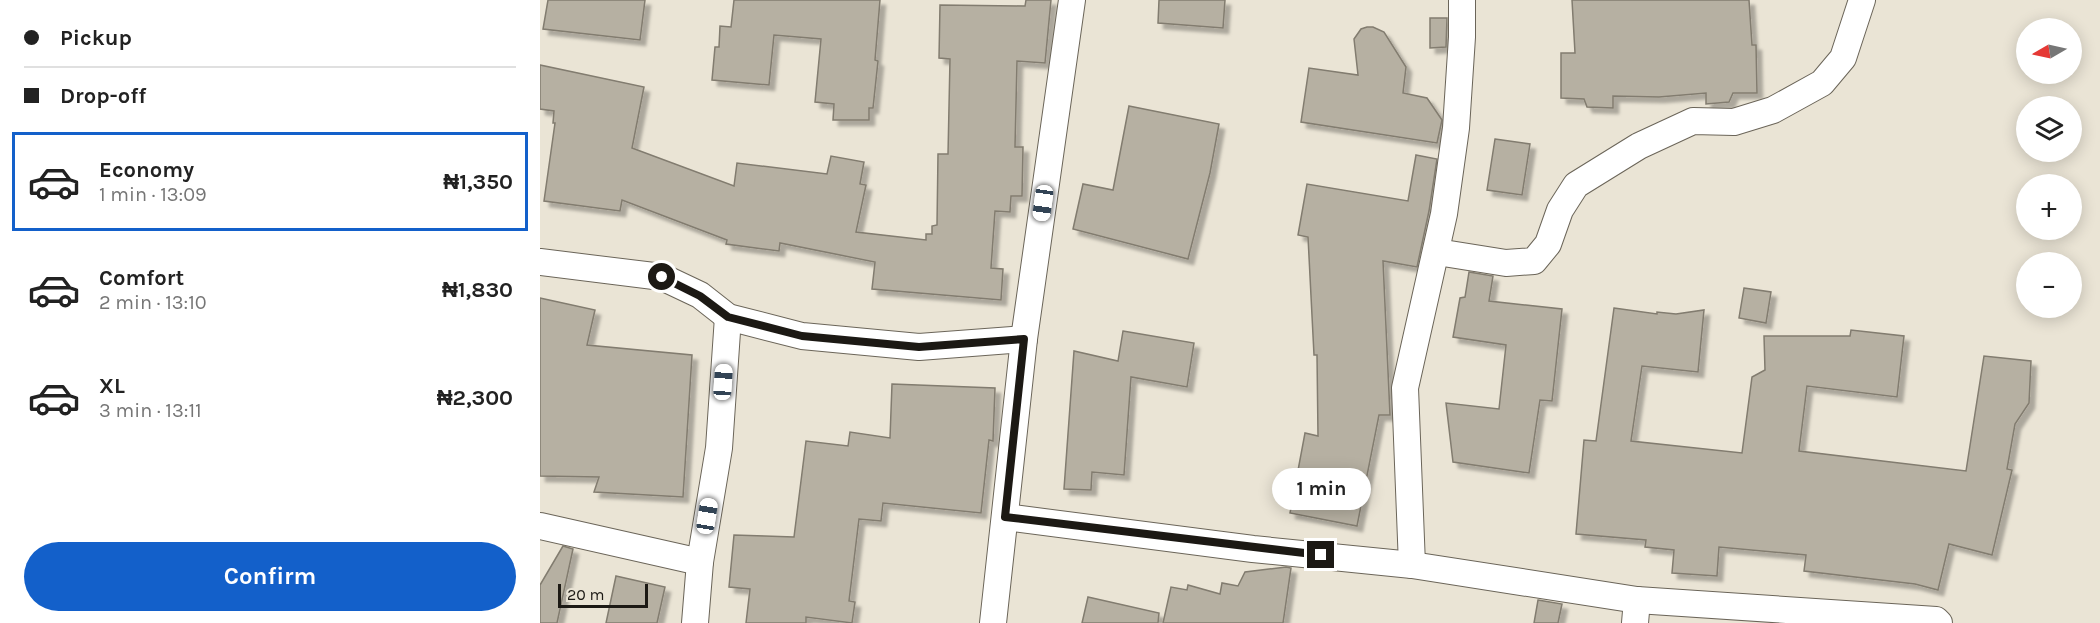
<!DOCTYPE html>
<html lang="en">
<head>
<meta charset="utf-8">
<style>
	:root { --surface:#fff; --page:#f2f2f2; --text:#222; --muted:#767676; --line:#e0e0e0; --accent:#1360ca }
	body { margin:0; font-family:Karla,sans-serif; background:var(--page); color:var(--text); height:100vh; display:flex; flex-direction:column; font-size:22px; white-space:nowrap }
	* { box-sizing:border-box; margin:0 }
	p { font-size:20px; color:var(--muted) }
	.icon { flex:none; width:33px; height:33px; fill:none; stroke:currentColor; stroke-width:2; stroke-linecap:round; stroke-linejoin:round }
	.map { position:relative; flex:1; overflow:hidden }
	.sheet { display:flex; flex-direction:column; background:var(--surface); width:540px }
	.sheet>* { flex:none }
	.top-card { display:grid; align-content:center; height:132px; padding:0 24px; background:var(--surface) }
	.needle { width:39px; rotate:261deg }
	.tools { position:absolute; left:1476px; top:18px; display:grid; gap:12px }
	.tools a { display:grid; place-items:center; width:66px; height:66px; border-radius:50%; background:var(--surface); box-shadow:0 3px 15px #0003; font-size:30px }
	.scale { position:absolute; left:18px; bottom:15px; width:90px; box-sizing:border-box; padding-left:6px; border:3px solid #1c1914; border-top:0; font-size:16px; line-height:21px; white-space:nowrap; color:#1c1914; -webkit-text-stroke:4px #eae4d5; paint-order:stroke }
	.end { position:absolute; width:27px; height:27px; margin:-14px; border:8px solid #1c1914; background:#fff; box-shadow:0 0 0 3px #fff }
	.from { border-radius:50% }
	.bubble { position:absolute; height:42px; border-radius:21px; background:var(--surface); box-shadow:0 3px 15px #0003; font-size:20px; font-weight:700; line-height:42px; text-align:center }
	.car { position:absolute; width:18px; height:36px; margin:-18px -9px; border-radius:8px; box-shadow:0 0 4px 2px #0007; background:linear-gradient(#fff 24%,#345 0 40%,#fff 0 76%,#345 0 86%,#fff 0) }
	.top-card b { display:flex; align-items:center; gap:21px; height:57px; font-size:22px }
	.top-card b+b { border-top:2px solid var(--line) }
	.top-card i { width:15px; height:15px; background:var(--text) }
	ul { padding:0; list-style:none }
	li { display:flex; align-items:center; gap:18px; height:99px; margin:0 12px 9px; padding:0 12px; border:3px solid transparent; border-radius:0px }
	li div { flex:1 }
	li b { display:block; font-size:22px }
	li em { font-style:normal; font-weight:700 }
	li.current { border-color:var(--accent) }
	li>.icon { width:54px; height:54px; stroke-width:1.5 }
	.primary-button { display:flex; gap:12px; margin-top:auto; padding:12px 24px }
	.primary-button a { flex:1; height:69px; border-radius:36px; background:var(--accent); color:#fff; font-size:24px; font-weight:700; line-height:69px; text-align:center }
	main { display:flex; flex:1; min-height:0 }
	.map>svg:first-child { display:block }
	.building { fill:#b6b0a2; stroke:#827c6f; stroke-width:1.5; filter:url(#shadow) }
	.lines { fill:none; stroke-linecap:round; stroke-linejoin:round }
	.street-casing { stroke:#6b6559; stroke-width:28 }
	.street { stroke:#fff; stroke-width:26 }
	.route { stroke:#1c1914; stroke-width:8 }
</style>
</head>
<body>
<main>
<section class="sheet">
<div class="top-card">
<b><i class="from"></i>Pickup</b>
<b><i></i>Drop-off</b>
</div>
<ul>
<li class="current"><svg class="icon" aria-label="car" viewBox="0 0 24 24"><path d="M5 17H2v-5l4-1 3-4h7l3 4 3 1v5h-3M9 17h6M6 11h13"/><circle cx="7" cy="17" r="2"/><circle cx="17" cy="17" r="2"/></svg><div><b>Economy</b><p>1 min · 13:09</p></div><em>₦1,350</em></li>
<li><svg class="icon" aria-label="car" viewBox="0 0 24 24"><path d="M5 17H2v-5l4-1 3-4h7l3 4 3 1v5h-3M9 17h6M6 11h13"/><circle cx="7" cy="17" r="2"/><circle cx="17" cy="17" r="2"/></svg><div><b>Comfort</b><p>2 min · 13:10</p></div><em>₦1,830</em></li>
<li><svg class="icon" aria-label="car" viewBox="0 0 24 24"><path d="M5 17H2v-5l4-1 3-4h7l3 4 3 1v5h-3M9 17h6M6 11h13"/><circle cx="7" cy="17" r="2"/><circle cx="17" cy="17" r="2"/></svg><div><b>XL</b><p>3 min · 13:11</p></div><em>₦2,300</em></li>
</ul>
<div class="primary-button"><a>Confirm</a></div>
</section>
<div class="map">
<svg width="1560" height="623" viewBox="0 0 1560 623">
	<defs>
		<filter id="shadow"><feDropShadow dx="5.5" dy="5.5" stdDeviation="1.5" flood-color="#0004"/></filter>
	</defs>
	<rect width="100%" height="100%" fill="#eae4d5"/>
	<g class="building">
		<polygon points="8,0 105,0 100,40 3,29"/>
		<polygon points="194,0 340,0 335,60 338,61 333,108 329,108 329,120 293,120 294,104 275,102 281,39 234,35 229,85 172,80 175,47 179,47 180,26 191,27"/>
		<polygon points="486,0 511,0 505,63 477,61 475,147 483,147 482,196 471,196 470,212 455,211 451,268 463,269 461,300 332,289 335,262 240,243 239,251 186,244 187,240 82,200 80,211 4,201 15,123 13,123 14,111 0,109 0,65 104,87 92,148 194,186 197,163 287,174 291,156 324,162 320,184 326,185 316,232 386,240 386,234 392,234 392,226 397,225 398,154 408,154 410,59 399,58 400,5 485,6"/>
		<polygon points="619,0 685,0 683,28 618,23"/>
		<polygon points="1032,0 1209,0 1212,45 1216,45 1217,93 1193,93 1189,102 1166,104 1166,93 1119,97 1073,96 1073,108 1047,107 1044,99 1021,98 1021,53 1035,53"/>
		<polygon points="890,18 907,18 906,47 890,48"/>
		<polygon points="827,27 833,27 844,32 866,67 863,93 887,98 902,120 897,143 761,122 769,68 818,75 814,39 821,29"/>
		<polygon points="589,106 679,124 670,173 648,259 533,229 543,184 573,190"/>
		<polygon points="955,139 990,144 982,195 947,190"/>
		<polygon points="876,155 897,159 889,211 877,267 843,261 850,415 839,415 817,526 750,513 765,433 778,436 777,355 774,355 768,237 758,235 767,184 868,201"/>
		<polygon points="929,272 953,276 949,301 1022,309 1012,401 1000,400 989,473 913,462 906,403 959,409 966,345 913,337 920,298 925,297"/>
		<polygon points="1204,288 1231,292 1226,323 1199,318"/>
		<polygon points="0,298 55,310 47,345 152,355 143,497 54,492 59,477 0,476"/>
		<polygon points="1074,308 1117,314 1117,312 1136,314 1164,310 1158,372 1102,366 1091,441 1202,453 1212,377 1225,370 1224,336 1310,336 1311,330 1364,336 1357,397 1267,386 1259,451 1426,471 1444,356 1491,361 1489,403 1475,424 1467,469 1472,470 1452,555 1409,544 1398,590 1375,584 1264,571 1266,555 1179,547 1177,576 1132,573 1134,550 1105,547 1106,540 1036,534 1044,440 1056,441"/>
		<polygon points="583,331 654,343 647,387 591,377 584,475 552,472 551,490 524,489 534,351 578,361"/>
		<polygon points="352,384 455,388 453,441 449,440 441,513 343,503 341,521 319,519 309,601 315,602 312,623 266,617 266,623 206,623 210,589 189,587 194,535 254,537 266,441 308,446 310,432 350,438"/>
		<polygon points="23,546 33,549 17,623 0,623 0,585"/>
		<polygon points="746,567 751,568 743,623 623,623 631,587 647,590 648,585 680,594 682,583 698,586 705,572"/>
		<polygon points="76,576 125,587 117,623 66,623"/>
		<polygon points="548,597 619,613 618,623 542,623"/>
		<polygon points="998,600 1022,604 1018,623 994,623"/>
	</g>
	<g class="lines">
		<defs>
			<g id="street">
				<polyline points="897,252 966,263 994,261 1008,244 1020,210 1036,185 1099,146 1153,121 1194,122 1233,110 1282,83 1303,58 1322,0"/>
				<polyline points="0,262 122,277 160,295 188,317 262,336 379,347 484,339"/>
				<polyline points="465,517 713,549 872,565 1097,600 1396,620 1399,623"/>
				<polyline points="0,526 160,562"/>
				<polyline points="872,565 865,388 904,214 916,128 922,37 922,0"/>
				<polyline points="155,623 160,562 179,448 188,317"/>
				<polyline points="453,623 484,339 532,0"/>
				<polyline points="1095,623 1097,600"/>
			</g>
		</defs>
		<use href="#street" class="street-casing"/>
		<use href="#street" class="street"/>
	</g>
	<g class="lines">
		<polyline class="route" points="122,277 160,296 188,317 262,336 379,347 484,339 465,517 781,555"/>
	</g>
</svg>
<div class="tools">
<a><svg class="needle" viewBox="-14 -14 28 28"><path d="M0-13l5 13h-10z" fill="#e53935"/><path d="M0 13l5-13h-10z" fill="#767676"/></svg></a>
<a><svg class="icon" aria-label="layers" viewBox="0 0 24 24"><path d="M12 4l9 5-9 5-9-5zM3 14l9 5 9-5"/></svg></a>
<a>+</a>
<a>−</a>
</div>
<div class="scale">20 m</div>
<i class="end from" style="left:122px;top:277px"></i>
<i class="end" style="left:781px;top:555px"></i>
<div class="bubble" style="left:732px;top:468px;width:99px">1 min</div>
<i class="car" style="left:503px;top:203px;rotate:188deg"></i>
<i class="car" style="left:183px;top:382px;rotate:4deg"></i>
<i class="car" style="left:167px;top:516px;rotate:9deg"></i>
</div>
</main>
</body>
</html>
